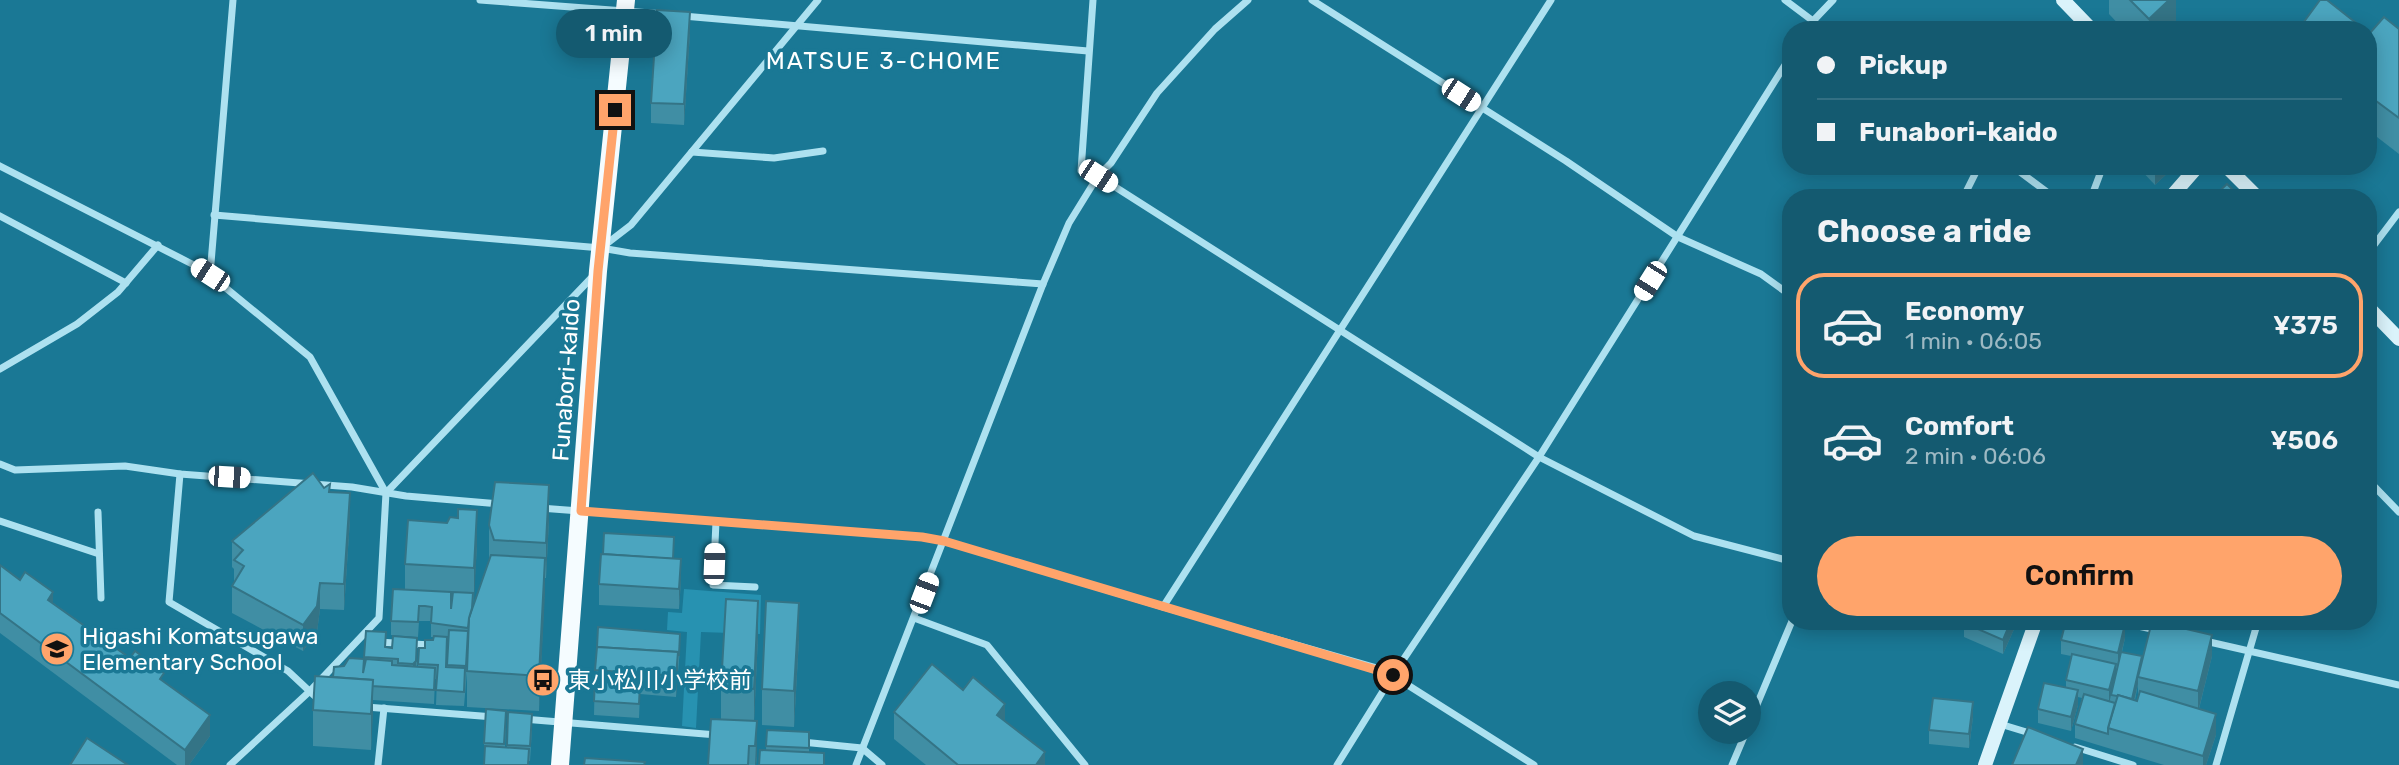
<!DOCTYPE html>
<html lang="en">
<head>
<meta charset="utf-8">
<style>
	:root { --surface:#145a70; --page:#1d6075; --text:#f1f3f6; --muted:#9db9c3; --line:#336f83; --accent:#ffa46b }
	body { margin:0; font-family:Rubik,"Noto Sans JP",sans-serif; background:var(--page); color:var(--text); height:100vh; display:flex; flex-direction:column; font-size:26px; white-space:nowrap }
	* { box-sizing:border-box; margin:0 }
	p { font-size:23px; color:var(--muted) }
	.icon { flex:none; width:38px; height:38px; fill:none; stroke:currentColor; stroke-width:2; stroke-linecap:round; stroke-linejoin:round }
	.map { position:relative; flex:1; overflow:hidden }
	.side { position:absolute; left:1782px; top:189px; width:595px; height:441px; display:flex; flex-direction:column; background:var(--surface); border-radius:28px; box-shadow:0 4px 18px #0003 }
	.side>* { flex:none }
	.guide { position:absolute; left:1782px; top:21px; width:595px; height:154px; border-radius:28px; box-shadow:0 4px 18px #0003; display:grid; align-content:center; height:154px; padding:0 35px; background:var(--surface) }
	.buttons { position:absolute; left:1698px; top:681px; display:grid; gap:14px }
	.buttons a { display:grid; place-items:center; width:63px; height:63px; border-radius:50%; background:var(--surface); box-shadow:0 4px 18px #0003; font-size:35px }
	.end { position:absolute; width:32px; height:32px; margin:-16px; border:9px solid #ffa46b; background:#111; box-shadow:0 0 0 4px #111 }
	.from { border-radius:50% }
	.bubble { position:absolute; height:49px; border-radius:24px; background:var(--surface); box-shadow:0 4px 18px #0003; font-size:23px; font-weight:600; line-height:49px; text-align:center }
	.car { position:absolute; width:21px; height:42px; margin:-21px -10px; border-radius:9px; box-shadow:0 0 5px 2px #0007; background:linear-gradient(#fff 24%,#345 0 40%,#fff 0 76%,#345 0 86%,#fff 0) }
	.guide b { display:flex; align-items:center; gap:24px; height:66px; font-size:26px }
	.guide b+b { border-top:2px solid var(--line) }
	.guide i { width:18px; height:18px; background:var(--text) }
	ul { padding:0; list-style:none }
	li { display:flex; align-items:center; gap:21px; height:105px; margin:0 14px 10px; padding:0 21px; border:4px solid transparent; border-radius:28px }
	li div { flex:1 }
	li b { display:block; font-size:26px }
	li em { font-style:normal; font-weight:600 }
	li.selected { border-color:var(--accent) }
	li>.icon { width:63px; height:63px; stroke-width:1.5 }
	h2 { padding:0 35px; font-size:32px; line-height:84px }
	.button { display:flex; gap:14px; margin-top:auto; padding:14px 35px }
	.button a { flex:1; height:80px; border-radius:42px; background:var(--accent); color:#111; font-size:28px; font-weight:600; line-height:80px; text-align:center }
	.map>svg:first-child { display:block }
	.green { fill:#2792b1 }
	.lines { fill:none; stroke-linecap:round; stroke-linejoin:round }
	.street { stroke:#ade1f0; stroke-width:7 }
	.secondary { stroke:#daf3fb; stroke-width:14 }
	.primary { stroke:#f5fcff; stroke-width:18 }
	.wall { fill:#408ea4; fill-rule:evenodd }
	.shaded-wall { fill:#347486 }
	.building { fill:#4ba5bf; stroke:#347486; stroke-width:2 }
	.route { stroke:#ffa46b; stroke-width:9 }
	.labels { text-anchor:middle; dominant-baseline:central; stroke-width:7; stroke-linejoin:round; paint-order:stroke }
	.street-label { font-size:23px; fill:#fff; stroke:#1a7895 }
	.poi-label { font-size:23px; fill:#fff; stroke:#1a7895; text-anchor:start }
	.neighbourhood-label { font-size:24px; letter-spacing:2px; fill:#fff; stroke:#1a7895 }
</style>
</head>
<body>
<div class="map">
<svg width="2399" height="765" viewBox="0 0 2399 765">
	<rect width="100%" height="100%" fill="#1a7895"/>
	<polygon class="green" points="684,589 761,595 760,634 701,632 696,728 682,726 687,632 667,630 668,612 682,613"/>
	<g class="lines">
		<g class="street">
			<polyline points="480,0 664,14"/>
			<polyline points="1093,0 1081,171 1098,176 1539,457 1694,536 1790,561"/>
			<polyline points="1312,0 1566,161 1678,237 1761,274 1790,295"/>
			<polyline points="1785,0 1825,30"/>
			<polyline points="683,16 1088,51"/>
			<polyline points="1807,30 1813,21 1833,0"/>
			<polyline points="692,152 774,158 823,151"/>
			<polyline points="0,166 192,264 210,275 310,357 386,493"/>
			<polyline points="2012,166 2055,198"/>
			<polyline points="1963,198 1979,166"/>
			<polyline points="2091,198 2103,166"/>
			<polyline points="214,215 601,248 630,253 1043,284"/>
			<polyline points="0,216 126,283"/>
			<polyline points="605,245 631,225 818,0"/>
			<polyline points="2368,253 2399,212"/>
			<polyline points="210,275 233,0"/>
			<polyline points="0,369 77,324 118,292 158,245"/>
			<polyline points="0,464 15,470 125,466 180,474 352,487 406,496 500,504"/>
			<polyline points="180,474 169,602 288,671 320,701"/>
			<polyline points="2368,480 2399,512"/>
			<polyline points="540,508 922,537 944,541 1163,607 1384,670 1534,765"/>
			<polyline points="98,512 101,598"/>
			<polyline points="0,521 99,554"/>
			<polyline points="716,522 713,585 755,587"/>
			<polyline points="1163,607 1551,0"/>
			<polyline points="914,618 987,645 1085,765"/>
			<polyline points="2116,621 2156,630"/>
			<polyline points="2205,641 2399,685"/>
			<polyline points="377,642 431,645"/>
			<polyline points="366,707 494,717"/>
			<polyline points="523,719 717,735"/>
			<polyline points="2000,724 2033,734"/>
			<polyline points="1748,726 1792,621"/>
			<polyline points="802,742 862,748 882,765"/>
			<polyline points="2075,747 2133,765"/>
			<polyline points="230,765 310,691 379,618 386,493 595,274"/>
			<polyline points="378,765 384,708"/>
			<polyline points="856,765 1043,284 1069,223 1098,176 1111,163 1157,93 1215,29 1248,0"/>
			<polyline points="1337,765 1393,675 1539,457 1790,57"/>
			<polyline points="1732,765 1746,732"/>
			<polyline points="2216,765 2258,621"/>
		</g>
		<g class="secondary">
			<polyline points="2063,0 2092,30"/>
			<polyline points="2226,166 2258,198"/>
			<polyline points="2170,198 2198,166"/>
			<polyline points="2368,307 2399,339"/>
			<polyline points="1985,765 2036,621"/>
		</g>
		<polyline class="primary" points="560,765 598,271 626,0"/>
	</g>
	<g class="wall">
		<polygon points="2109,0 2176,0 2176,29 2175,30 2124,30 2109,14"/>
		<polygon points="2399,29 2399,154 2368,130 2368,32 2370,33"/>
		<polygon points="690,32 684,125 651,123 651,103"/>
		<polygon points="2137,166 2175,166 2155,185"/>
		<polygon points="324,488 330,492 350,519 344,610 320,609 317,632 303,651 232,613 232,586 234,583 234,569 232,567 232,541"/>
		<path d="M549 520 546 578H545L539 711 467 707V672L464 706 436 705 437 679H435L434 704 373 700 371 750 313 746V710L333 677 364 669 366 631 386 647 417 652V667H418L419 648H425L433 640 434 637H431V621H419L418 637 391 635V621L405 590V564L477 546 473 605 489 561V525ZM447 639H449L447 667H446Z"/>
		<polygon points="674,559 681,580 679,609 599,605 599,584"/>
		<polygon points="0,565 164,682 210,736 189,765 177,765 0,633"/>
		<polygon points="2015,621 2015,627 2003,654 1964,637 1964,623"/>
		<polygon points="758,637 754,721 757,756 756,765 708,765 721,719 721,687"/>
		<path d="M2125 638 2122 652 2142 663 2212 656 2199 709 2216 735 2206 765H2164L2075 738V724L2082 698 2078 697V705L2071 731 2038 723V709L2066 688V680L2071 656 2061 654V640ZM2138 684V697L2137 701 2135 700Z"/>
		<polygon points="799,639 794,727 762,725 762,689"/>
		<polygon points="680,648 676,697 640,694 639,718 594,715 595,670"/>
		<polygon points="963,690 1005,721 1045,765 926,765 894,739 894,712"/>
		<polygon points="508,712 532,728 530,761 529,761 529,765 484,765 484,743 506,725 505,747 507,747"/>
		<polygon points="1973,717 1969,748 1929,744 1929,730"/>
		<polygon points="767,730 809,732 809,752 824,765 766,750"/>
	</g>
	<g class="shaded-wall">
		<polygon points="2161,0 2176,0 2176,29 2175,30 2149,30 2149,19"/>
		<polygon points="690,12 690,32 684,125 684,104"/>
		<polygon points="2155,166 2175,166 2155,185"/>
		<polygon points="549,485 549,520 546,578 546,543"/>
		<polygon points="350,493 350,519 344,610 344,584"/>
		<polygon points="477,510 477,546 474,604 474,568"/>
		<polygon points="545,558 545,594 539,711 539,676"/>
		<polygon points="681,559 681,580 679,609 679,589"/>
		<polygon points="320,583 320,609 317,632 303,651 303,625"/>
		<polygon points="53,592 53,613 48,600"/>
		<polygon points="758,601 758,637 754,725 754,689"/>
		<polygon points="799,603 799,639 794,727 794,691"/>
		<polygon points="2011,621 2015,621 2015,627 2003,654 2003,640"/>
		<polygon points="2125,624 2125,638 2118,667 2118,653"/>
		<polygon points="2212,635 2212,656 2198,712 2198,691"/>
		<polygon points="417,638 416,675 413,678 413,664"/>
		<polygon points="678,652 678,673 676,697 676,676"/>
		<polygon points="2142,656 2142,671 2138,677 2138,684 2131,714 2131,700"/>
		<polygon points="2116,664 2116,678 2111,695 2109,704 2109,690"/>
		<polygon points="373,680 373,715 371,750 371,714"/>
		<polygon points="2078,690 2078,705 2071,731 2071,717"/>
		<polygon points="1973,702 1973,717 1969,748 1969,734"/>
		<polygon points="1005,704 1005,731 997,715"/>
		<polygon points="2216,714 2216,735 2206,765 2203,765 2203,756"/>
		<polygon points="210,715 210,736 189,765 185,765 185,750"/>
		<polygon points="757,721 757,756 756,765 755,765"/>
		<polygon points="2083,749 2083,765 2076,765"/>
		<polygon points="1045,752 1045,765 1036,765"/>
	</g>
	<g class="building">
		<polygon points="2130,0 2169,0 2149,19"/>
		<polygon points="2320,0 2327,0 2365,30 2298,30"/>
		<polygon points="657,10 690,12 684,104 651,103"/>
		<polygon points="2384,17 2399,29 2399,118 2368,95 2368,32 2370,33"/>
		<polygon points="2227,184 2241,198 2212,198"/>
		<polygon points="313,473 324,488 330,484 329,492 350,493 344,584 320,583 317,606 303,625 232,586 244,566 234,560 243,550 232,541"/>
		<polygon points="495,482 549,485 546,543 494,540 489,525"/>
		<polygon points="458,509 477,510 474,568 405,564 408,520 447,523 450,517 458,518"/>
		<polygon points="604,533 674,537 673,559 603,554"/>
		<polygon points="601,554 681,559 679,589 599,584"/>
		<polygon points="491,555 545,558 539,676 467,671 469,618"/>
		<polygon points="0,565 20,580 25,572 53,592 48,600 130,658 135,651 164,673 160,679 210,715 185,750 0,613"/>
		<polygon points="393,589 451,592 451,609 453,592 473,593 472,608 469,618 468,628 431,623 432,607 425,606 419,606 418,622 391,621"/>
		<polygon points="726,599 758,601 754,689 721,687"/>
		<polygon points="766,601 799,603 794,691 762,689"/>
		<polygon points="1965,621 2011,621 2003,640 1964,623"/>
		<polygon points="2066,621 2114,621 2125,624 2118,653 2061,640"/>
		<polygon points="2152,621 2212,635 2198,691 2138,677"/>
		<polygon points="598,627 680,634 679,655 677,655 678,652 597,647"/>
		<polygon points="449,630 468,631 466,666 447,665"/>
		<polygon points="366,631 386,632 385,647 392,648 393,636 417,638 416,661 413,664 398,663 398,659 364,657"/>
		<polygon points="434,636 447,637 446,667 465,668 464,692 436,690 438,665 418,664 419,648 425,648 425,640 433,640"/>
		<polygon points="597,647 678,652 676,676 595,670"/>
		<polygon points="2121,652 2142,656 2132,699 2118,695 2117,696 2111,695"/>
		<polygon points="2072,654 2116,664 2109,690 2066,680"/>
		<polygon points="349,658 364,659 363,673 366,659 392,661 392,665 435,668 434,690 372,686 373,680 333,677 334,667 344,666"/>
		<polygon points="932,664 963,690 973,677 1005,704 997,715 1045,752 1036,765 958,765 894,712"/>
		<polygon points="315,676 373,680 371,714 313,710"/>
		<polygon points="595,680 640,683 639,704 594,701"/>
		<polygon points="2044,683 2078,690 2071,717 2038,709"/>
		<polygon points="2140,691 2216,714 2203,756 2108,728 2118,695 2137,701"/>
		<polygon points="2084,694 2115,703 2108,728 2108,734 2075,724"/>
		<polygon points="1933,698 1973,702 1969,734 1929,730"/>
		<polygon points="486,709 506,711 504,744 484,743"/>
		<polygon points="508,712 532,714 530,746 507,745"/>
		<polygon points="711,719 757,721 755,746 749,746 748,765 708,765"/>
		<polygon points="2028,727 2083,749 2076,765 2012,765"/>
		<polygon points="767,730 809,732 809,748 766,746"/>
		<polygon points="87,738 128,765 70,765"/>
		<polygon points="485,746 529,749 528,765 484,765"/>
		<polygon points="760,750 824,753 824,765 759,765"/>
		<polygon points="585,758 645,762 644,765 584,765"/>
	</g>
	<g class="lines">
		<polyline class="route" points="615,110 598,271 581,511 922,537 944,541 1393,675"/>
	</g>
	<defs>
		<symbol id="school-disc" viewBox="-11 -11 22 22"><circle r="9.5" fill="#ffa46b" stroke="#1a7895"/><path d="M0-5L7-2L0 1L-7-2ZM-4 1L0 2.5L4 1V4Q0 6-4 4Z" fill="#111"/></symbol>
		<symbol id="bus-disc" viewBox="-11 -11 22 22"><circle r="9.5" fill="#ffa46b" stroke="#1a7895"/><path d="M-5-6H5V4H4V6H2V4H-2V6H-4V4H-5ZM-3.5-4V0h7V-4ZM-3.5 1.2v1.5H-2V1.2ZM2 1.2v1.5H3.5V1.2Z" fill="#111"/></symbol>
	</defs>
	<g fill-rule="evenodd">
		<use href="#school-disc" x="38" y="630" width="38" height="38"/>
		<use href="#bus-disc" x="524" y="661" width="38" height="38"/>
	</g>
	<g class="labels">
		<g class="street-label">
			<text transform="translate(566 380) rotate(-86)">Funabori-kaido</text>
		</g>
		<g class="poi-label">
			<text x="82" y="636">Higashi Komatsugawa<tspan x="82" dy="26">Elementary School</tspan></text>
			<text x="568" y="680">東小松川小学校前</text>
		</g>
		<g class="neighbourhood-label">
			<text x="884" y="61">MATSUE 3-CHOME</text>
		</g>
	</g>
</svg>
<div class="buttons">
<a><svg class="icon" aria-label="layers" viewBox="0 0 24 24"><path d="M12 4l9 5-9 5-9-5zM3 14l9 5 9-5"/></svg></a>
</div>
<i class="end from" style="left:1393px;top:675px"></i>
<i class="end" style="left:615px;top:110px"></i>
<div class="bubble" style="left:556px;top:9px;width:116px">1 min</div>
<i class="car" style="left:1461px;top:95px;rotate:123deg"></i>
<i class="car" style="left:1098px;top:176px;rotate:123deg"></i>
<i class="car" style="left:210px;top:275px;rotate:303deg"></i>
<i class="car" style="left:1650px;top:281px;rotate:212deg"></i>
<i class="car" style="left:229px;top:477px;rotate:94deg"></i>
<i class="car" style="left:714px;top:564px;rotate:2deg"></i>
<i class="car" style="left:924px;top:593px;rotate:21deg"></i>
<div class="guide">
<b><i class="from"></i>Pickup</b>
<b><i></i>Funabori-kaido</b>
</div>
<section class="side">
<h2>Choose a ride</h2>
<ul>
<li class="selected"><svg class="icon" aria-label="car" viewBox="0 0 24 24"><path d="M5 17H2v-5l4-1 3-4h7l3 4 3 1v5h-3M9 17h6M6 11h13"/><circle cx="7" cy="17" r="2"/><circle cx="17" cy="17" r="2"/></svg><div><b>Economy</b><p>1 min · 06:05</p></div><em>¥375</em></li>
<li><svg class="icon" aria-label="car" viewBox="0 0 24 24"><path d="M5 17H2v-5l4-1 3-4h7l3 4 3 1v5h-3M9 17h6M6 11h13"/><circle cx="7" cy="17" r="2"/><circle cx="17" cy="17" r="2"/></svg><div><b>Comfort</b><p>2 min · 06:06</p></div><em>¥506</em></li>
</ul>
<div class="button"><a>Confirm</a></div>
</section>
</div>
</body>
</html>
